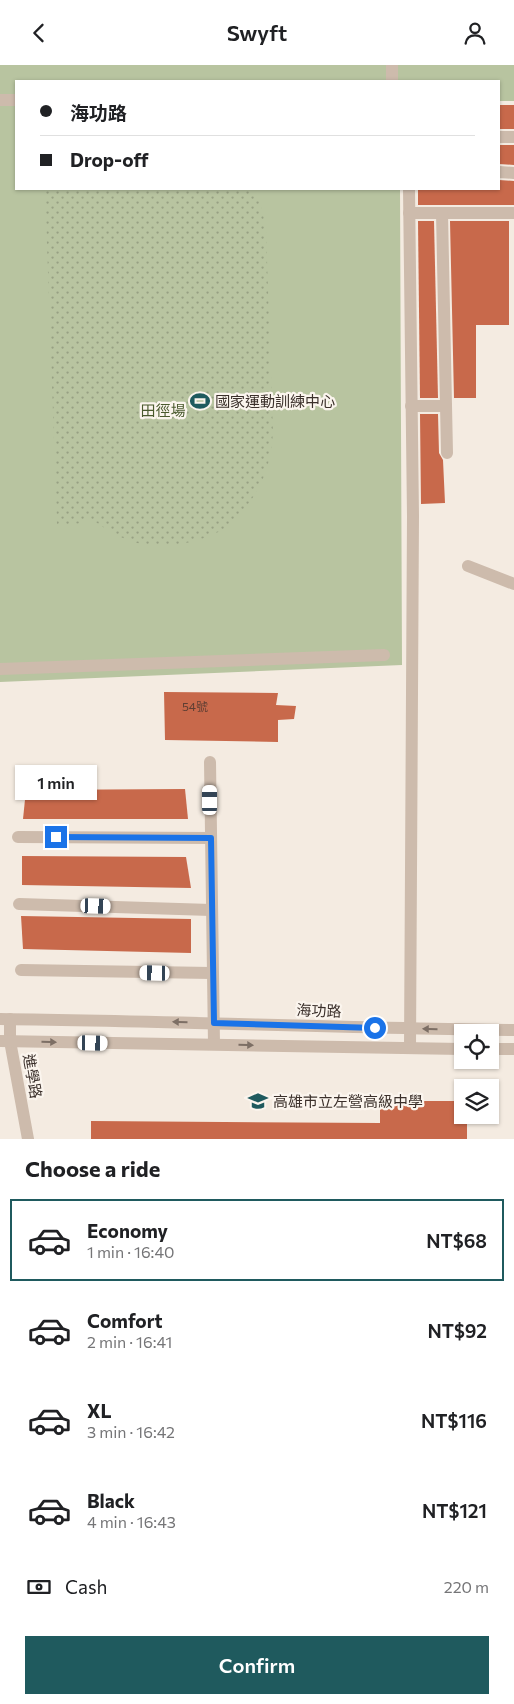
<!DOCTYPE html>
<html lang="en">
<head>
<meta charset="utf-8">
<style>
	:root { --surface:#fff; --page:#f6f6f6; --text:#202124; --muted:#757577; --line:#e0e0e0; --accent:#1f5a5e }
	body { margin:0; font-family:Commissioner,"Noto Sans TC",sans-serif; background:var(--page); color:var(--text); height:100vh; display:flex; flex-direction:column; font-size:19px; white-space:nowrap }
	* { box-sizing:border-box; margin:0 }
	p { font-size:16px; color:var(--muted) }
	.icon { flex:none; width:28px; height:28px; fill:none; stroke:currentColor; stroke-width:2; stroke-linecap:round; stroke-linejoin:round }
	.map { position:relative; height:1074px; overflow:hidden }
	.panel { display:flex; flex-direction:column; background:var(--surface); flex:1 }
	.panel>* { flex:none }
	.guide { position:absolute; left:15px; top:15px; width:485px; height:110px; border-radius:0px; box-shadow:0 1px 4px #0004; display:grid; align-content:center; height:110px; padding:0 25px; background:var(--surface) }
	.buttons { position:absolute; left:454px; top:959px; display:grid; gap:10px }
	.buttons a { display:grid; place-items:center; width:45px; height:45px; border-radius:0px; background:var(--surface); box-shadow:0 1px 4px #0004; font-size:25px }
	.end { position:absolute; width:22px; height:22px; margin:-11px; border:6px solid #1a73e8; background:#fff; box-shadow:0 0 0 2px #fff }
	.from { border-radius:50% }
	.bubble { position:absolute; height:35px; border-radius:0px; background:var(--surface); box-shadow:0 1px 4px #0004; font-size:16px; font-weight:600; line-height:35px; text-align:center }
	.car { position:absolute; width:15px; height:30px; margin:-15px -8px; border-radius:6px; box-shadow:0 0 4px 1px #0007; background:linear-gradient(#fff 24%,#345 0 40%,#fff 0 76%,#345 0 86%,#fff 0) }
	.guide b { display:flex; align-items:center; gap:18px; height:48px; font-size:19px }
	.guide b+b { border-top:1px solid var(--line) }
	.guide i { width:12px; height:12px; background:var(--text) }
	ul { padding:0; list-style:none }
	li { display:flex; align-items:center; gap:15px; height:82px; margin:0 10px 8px; padding:0 15px; border:2px solid transparent; border-radius:0px }
	li div { flex:1 }
	li b { display:block; font-size:19px }
	li em { font-style:normal; font-weight:600 }
	li.selected { border-color:var(--accent) }
	li>.icon { width:45px; height:45px; stroke-width:1.5 }
	h2 { padding:0 25px; font-size:22px; line-height:60px }
	.pay { display:flex; align-items:center; gap:12px; height:55px; padding:0 25px; font-size:19px }
	.pay p { margin-inline-start:auto }
	.button { display:flex; gap:10px; margin-top:auto; padding:10px 25px }
	.button a { flex:1; height:58px; border-radius:0px; background:var(--accent); color:#fff; font-size:20px; font-weight:600; line-height:58px; text-align:center }
	header { display:flex; justify-content:space-between; align-items:center; height:65px; padding:0 25px; background:var(--surface); font-size:22px; font-weight:600 }
	.map>svg:first-child { display:block }
	.grass { fill:#b8c4a0 }
	.park { fill:url(#park-dots) }
	.building { fill:#c8694b }
	.lines { fill:none; stroke-linecap:round; stroke-linejoin:round }
	.minor { stroke:#cdbbac; stroke-width:12 }
	.oneway { fill:#7d6f65 }
	.route { stroke:#1a73e8; stroke-width:6 }
	.labels { text-anchor:middle; dominant-baseline:central; stroke-width:4.5; stroke-linejoin:round; paint-order:stroke }
	.number-label { font-size:12px; fill:#5e3e33 }
	.poi-label { font-size:15px; fill:#3b302b; stroke:#fbf5ee; text-anchor:start }
	.park-label { font-size:15px; fill:#4a5a2e; stroke:#fbf5ee }
	.street-label { font-size:15px; fill:#3b302b; stroke:#fbf5ee }
</style>
</head>
<body>
<header><svg class="icon" aria-label="back" viewBox="0 0 24 24"><path d="M15 5l-7 7 7 7"/></svg>Swyft<svg class="icon" aria-label="person" viewBox="0 0 24 24"><circle cx="12" cy="8" r="4"/><path d="M4 21q1-7 8-7t8 7"/></svg></header>
<div class="map">
<svg width="514" height="1074" viewBox="0 0 514 1074">
	<defs>
		<pattern id="park-dots" width="8" height="8" patternUnits="userSpaceOnUse" patternTransform="scale(1.25)"><rect width="8" height="8" fill="#b8c4a0"/><path d="M2 2h.1M6 6h.1" fill="none" stroke="#97a083" stroke-width="1.8" stroke-linecap="round"/></pattern>
	</defs>
	<rect width="100%" height="100%" fill="#f4ebe1"/>
	<polygon class="grass" points="0,0 514,0 514,36 499,36 499,16 16,16 16,124 400,124 402,600 0,617"/>
	<path class="park" d="M45 124H253C261 137 264 151 266 166L273 367C271 399 263 422 242 447 238 451 234 457 229 461 217 469 200 475 186 478 169 481 149 482 133 477 115 471 101 461 86 450V458L57 460Z"/>
	<g class="building">
		<rect x="499" y="40" width="15" height="24"/>
		<polygon points="499,80 514,80 514,100 499,99"/>
		<polygon points="499,115 514,116 514,140 418,140 418,124 499,124"/>
		<polygon points="418,156 434,156 438,333 420,333"/>
		<polygon points="450,156 509,156 509,260 476,260 476,333 454,333"/>
		<polygon points="420,349 438,349 439,388 443,395 445,438 421,439"/>
		<polygon points="164,627 278,628 276,640 296,641 294,654 278,655 278,677 165,675"/>
		<polygon points="185,724 188,754 23,754 26,725"/>
		<polygon points="22,791 186,792 191,823 22,820"/>
		<polygon points="21,851 191,854 191,888 23,884"/>
		<polygon points="380,1036 462,1036 462,1050 467,1050 467,1074 91,1074 91,1056 380,1058"/>
	</g>
	<g class="lines">
		<g class="minor">
			<polyline points="392,16 392,0"/>
			<polyline points="0,35 16,35"/>
			<polyline points="499,72 514,72"/>
			<polyline points="499,107 514,108"/>
			<polyline points="409,124 413,451 410,983"/>
			<polyline points="409,148 514,148"/>
			<polyline points="442,148 447,388"/>
			<polyline points="411,341 446,341"/>
			<polyline points="468,501 514,519"/>
			<polyline points="0,604 384,590"/>
			<polyline points="210,697 214,979"/>
			<polyline points="18,772 211,773"/>
			<polyline points="19,839 211,845"/>
			<polyline points="21,905 212,908"/>
			<path d="M0 954C171 956 343 963 514 965"/>
			<polyline points="10,954 10,976 28,1074"/>
			<polyline points="0,976 462,984"/>
			<polyline points="490,984 514,984"/>
		</g>
	</g>
	<defs><path id="oneway-solid" d="M-6-.8H1V-3.2L6.5 0L1 3.2V.8H-6Z" transform="scale(1.25)"/></defs>
	<g class="oneway">
		<use href="#oneway-solid" transform="translate(180 957) rotate(-179)"/>
		<use href="#oneway-solid" transform="translate(430 964) rotate(-179)"/>
		<use href="#oneway-solid" transform="translate(49 977) rotate(1)"/>
		<use href="#oneway-solid" transform="translate(246 980) rotate(1)"/>
	</g>
	<g class="lines">
		<polyline class="route" points="56,772 211,773 214,958 375,963"/>
	</g>
	<defs>
		<symbol id="stadium-bare" viewBox="-9 -9 18 18"><path d="M0-5a6.5 5 0 1 0 0 10a6.5 5 0 1 0 0-10ZM-3.5-1.8h7v3.6h-7Z" fill="#1f5a5e" stroke="#fbf5ee" stroke-width="2.5" paint-order="stroke"/></symbol>
		<symbol id="school-bare" viewBox="-9 -9 18 18"><path d="M0-5L7-2L0 1L-7-2ZM-4 1L0 2.5L4 1V4Q0 6-4 4Z" fill="#1f5a5e" stroke="#fbf5ee" stroke-width="2.5" paint-order="stroke"/></symbol>
	</defs>
	<g fill-rule="evenodd">
		<use href="#stadium-bare" x="186" y="322" width="28" height="28"/>
		<use href="#school-bare" x="244" y="1022" width="28" height="28"/>
	</g>
	<g class="labels">
		<g class="number-label">
			<text x="195" y="641">54號</text>
		</g>
		<g class="poi-label">
			<text x="215" y="336">國家運動訓練中心</text>
			<text x="273" y="1036">高雄市立左營高級中學</text>
		</g>
		<g class="park-label">
			<text x="163" y="345">田徑場</text>
		</g>
		<g class="street-label">
			<text transform="translate(319 945) rotate(2)">海功路</text>
			<text transform="translate(33 1011) rotate(80)">進學路</text>
		</g>
	</g>
</svg>
<div class="buttons">
<a><svg class="icon" aria-label="locate" viewBox="0 0 24 24"><circle cx="12" cy="12" r="6"/><path d="M12 2v4M12 18v4M2 12h4M18 12h4"/></svg></a>
<a><svg class="icon" aria-label="layers" viewBox="0 0 24 24"><path d="M12 4l9 5-9 5-9-5zM3 14l9 5 9-5"/></svg></a>
</div>
<i class="end from" style="left:375px;top:963px"></i>
<i class="end" style="left:56px;top:772px"></i>
<div class="bubble" style="left:15px;top:700px;width:82px">1 min</div>
<i class="car" style="left:210px;top:735px;rotate:0deg"></i>
<i class="car" style="left:96px;top:841px;rotate:92deg"></i>
<i class="car" style="left:155px;top:908px;rotate:271deg"></i>
<i class="car" style="left:93px;top:978px;rotate:91deg"></i>
<div class="guide">
<b><i class="from"></i>海功路</b>
<b><i></i>Drop-off</b>
</div>
</div>
<section class="panel">
<h2>Choose a ride</h2>
<ul>
<li class="selected"><svg class="icon" aria-label="car" viewBox="0 0 24 24"><path d="M5 17H2v-5l4-1 3-4h7l3 4 3 1v5h-3M9 17h6M6 11h13"/><circle cx="7" cy="17" r="2"/><circle cx="17" cy="17" r="2"/></svg><div><b>Economy</b><p>1 min · 16:40</p></div><em>NT$68</em></li>
<li><svg class="icon" aria-label="car" viewBox="0 0 24 24"><path d="M5 17H2v-5l4-1 3-4h7l3 4 3 1v5h-3M9 17h6M6 11h13"/><circle cx="7" cy="17" r="2"/><circle cx="17" cy="17" r="2"/></svg><div><b>Comfort</b><p>2 min · 16:41</p></div><em>NT$92</em></li>
<li><svg class="icon" aria-label="car" viewBox="0 0 24 24"><path d="M5 17H2v-5l4-1 3-4h7l3 4 3 1v5h-3M9 17h6M6 11h13"/><circle cx="7" cy="17" r="2"/><circle cx="17" cy="17" r="2"/></svg><div><b>XL</b><p>3 min · 16:42</p></div><em>NT$116</em></li>
<li><svg class="icon" aria-label="car" viewBox="0 0 24 24"><path d="M5 17H2v-5l4-1 3-4h7l3 4 3 1v5h-3M9 17h6M6 11h13"/><circle cx="7" cy="17" r="2"/><circle cx="17" cy="17" r="2"/></svg><div><b>Black</b><p>4 min · 16:43</p></div><em>NT$121</em></li>
</ul>
<div class="pay"><svg class="icon" aria-label="cash" viewBox="0 0 24 24"><path d="M3 7h18v10H3z"/><circle cx="12" cy="12" r="2"/></svg>Cash<p>220 m</p></div>
<div class="button"><a>Confirm</a></div>
</section>
</body>
</html>
